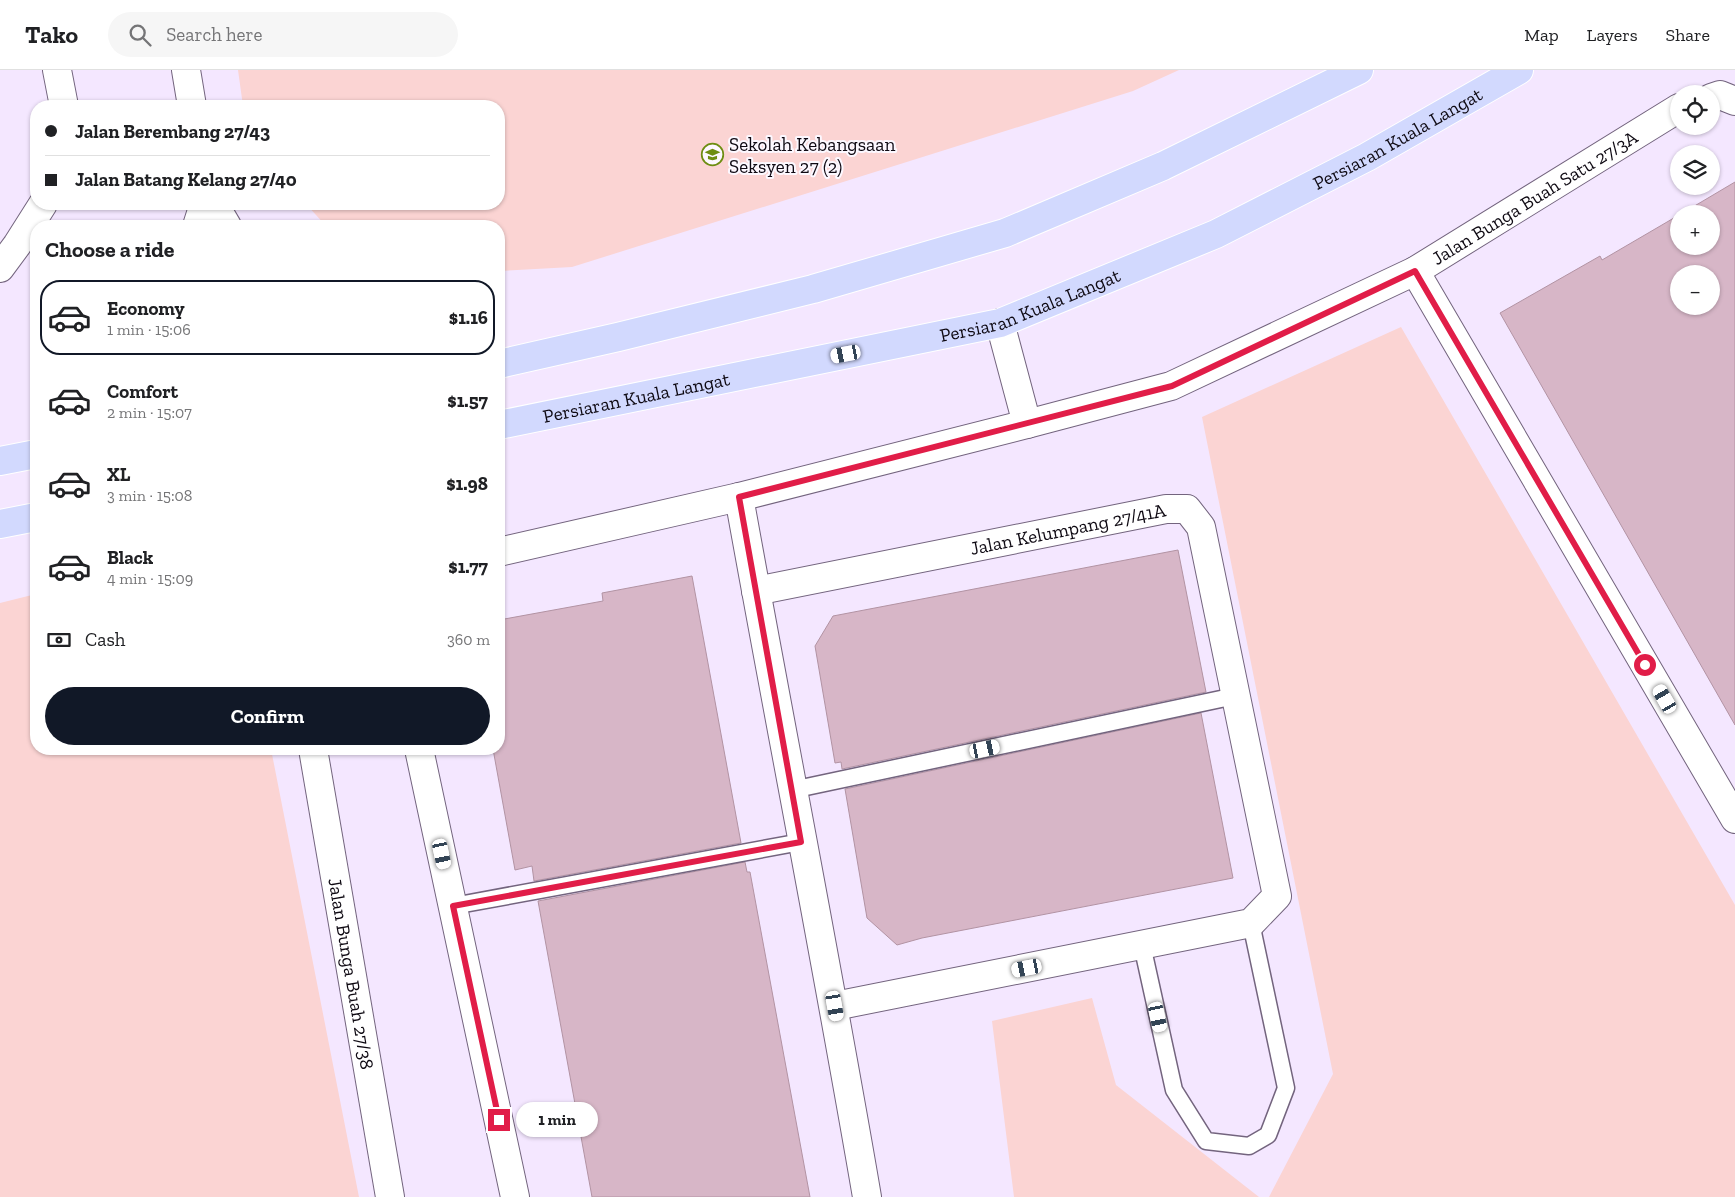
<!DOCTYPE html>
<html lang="en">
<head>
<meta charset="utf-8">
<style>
	:root { --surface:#fff; --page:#f6f6f6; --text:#202124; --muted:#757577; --line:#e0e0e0; --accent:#111827 }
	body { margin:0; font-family:"Zilla Slab",serif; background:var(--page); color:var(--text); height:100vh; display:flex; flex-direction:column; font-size:19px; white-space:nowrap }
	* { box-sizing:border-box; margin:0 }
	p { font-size:16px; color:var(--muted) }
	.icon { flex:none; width:28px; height:28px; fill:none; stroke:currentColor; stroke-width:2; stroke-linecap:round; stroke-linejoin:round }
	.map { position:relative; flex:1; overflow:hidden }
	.panel { position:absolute; left:30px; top:150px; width:475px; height:535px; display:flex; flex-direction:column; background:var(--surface); border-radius:20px; box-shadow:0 1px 4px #0004 }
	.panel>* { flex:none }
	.top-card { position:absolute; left:30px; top:30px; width:475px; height:110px; border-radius:20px; box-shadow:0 1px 4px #0004; display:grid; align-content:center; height:110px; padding:0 15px; background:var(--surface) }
	.fabs { position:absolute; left:1670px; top:15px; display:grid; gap:10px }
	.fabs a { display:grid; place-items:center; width:50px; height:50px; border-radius:50%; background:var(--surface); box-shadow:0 1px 4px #0004; font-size:25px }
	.end { position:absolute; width:22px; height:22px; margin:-11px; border:6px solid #e11d48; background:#fff; box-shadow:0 0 0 2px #fff }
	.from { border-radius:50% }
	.bubble { position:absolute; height:35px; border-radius:18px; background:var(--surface); box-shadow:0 1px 4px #0004; font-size:16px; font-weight:700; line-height:35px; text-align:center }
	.car { position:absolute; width:15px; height:30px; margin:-15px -8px; border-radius:6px; box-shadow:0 0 4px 1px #0007; background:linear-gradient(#fff 24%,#345 0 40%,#fff 0 76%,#345 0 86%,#fff 0) }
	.top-card b { display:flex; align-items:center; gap:18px; height:48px; font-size:19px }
	.top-card b+b { border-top:1px solid var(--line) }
	.top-card i { width:12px; height:12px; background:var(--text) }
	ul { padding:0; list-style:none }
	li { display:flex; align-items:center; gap:15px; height:75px; margin:0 10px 8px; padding:0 5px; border:2px solid transparent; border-radius:20px }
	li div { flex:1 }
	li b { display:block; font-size:19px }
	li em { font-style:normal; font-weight:700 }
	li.selected { border-color:var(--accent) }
	li>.icon { width:45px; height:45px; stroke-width:1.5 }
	h2 { padding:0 15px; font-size:22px; line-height:60px }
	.pay { display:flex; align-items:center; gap:12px; height:55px; padding:0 15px; font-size:19px }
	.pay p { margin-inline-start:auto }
	.button { display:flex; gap:10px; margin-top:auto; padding:10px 15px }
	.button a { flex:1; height:58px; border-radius:30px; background:var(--accent); color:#fff; font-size:20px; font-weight:700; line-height:58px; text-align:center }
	header { display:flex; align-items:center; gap:30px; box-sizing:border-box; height:70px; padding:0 25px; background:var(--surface); border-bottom:1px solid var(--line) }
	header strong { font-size:24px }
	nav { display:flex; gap:28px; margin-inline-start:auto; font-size:18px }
	.search { width:350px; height:45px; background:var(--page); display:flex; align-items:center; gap:12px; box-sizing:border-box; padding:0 18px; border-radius:28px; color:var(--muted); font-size:19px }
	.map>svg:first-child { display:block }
	.green { fill:#fbd4d3 }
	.building { fill:#d7b6c7; stroke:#b293a3; fill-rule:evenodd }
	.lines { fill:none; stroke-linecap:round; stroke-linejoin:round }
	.lane-casing { stroke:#73647e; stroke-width:19 }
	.street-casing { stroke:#73647e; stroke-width:30 }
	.primary-casing { stroke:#fff; stroke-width:30 }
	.lane { stroke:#fff; stroke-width:16 }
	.street { stroke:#fff; stroke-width:28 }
	.primary { stroke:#d2d9fe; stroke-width:28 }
	.route { stroke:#e11d48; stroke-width:6 }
	.labels { text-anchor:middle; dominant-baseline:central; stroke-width:4; stroke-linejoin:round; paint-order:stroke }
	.street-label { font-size:19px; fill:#0e0912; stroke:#fcf8ff }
	.poi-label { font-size:19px; fill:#0e0912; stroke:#fcf8ff; text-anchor:start }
</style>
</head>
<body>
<header>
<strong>Tako</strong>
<div class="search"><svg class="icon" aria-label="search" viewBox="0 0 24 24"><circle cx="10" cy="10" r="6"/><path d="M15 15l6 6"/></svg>Search here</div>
<nav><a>Map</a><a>Layers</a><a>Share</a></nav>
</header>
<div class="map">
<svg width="1735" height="1127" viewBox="0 0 1735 1127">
	<rect width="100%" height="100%" fill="#f4e7ff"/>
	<g class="green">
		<polygon points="238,0 1179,0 1133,21 572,197 499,201 499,156 326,156 306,134 499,134 499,36 243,36"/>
		<polygon points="1401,257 1735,835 1735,1127 1269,1127 1333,1004 1202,347"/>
		<polygon points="36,524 36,679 271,679 359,1127 0,1127 0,533"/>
		<polygon points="1092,928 1116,1015 1259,1127 1014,1127 992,951"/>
	</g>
	<g class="building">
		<path d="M1735 112V655L1500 243 1600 186 1602 190 1679 145V176H1711V144H1681ZM1679 204H1711V236H1679Z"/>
		<polygon points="1178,480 1206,622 842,699 841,692 835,693 815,576 833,546"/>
		<polygon points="692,506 741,773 534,811 532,796 515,800 493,679 499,679 499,550 603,531 602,523"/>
		<polygon points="1201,643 1233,808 922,868 897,875 867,848 845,719"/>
		<polygon points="745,792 747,802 750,802 810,1127 592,1127 538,831"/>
	</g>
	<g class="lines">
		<defs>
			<g id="lane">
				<polyline points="792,720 1235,626"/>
				<polyline points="453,836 801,772"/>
				<polyline points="1142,875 1174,1020 1206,1071 1249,1076 1268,1065 1286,1018 1251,853"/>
			</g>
			<g id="street">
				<polyline points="57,0 64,36"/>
				<polyline points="186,0 192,36"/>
				<polyline points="1711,28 1720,25 1735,31"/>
				<polyline points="214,134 227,156"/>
				<polyline points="197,156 204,134"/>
				<polyline points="0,198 17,175 43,134"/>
				<polyline points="1415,201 1735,749"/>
				<path id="s1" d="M1027 354 1171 316 1415 201 1679 38"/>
				<path d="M739 427C781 661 827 893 867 1127"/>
				<polyline points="499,482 739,427 1027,354 1000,253"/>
				<path id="s2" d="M756 521 1166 439H1187L1201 457 1277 826 1251 853 835 936"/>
				<path id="s3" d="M313 679 390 1127"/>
				<polyline points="419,679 515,1127"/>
			</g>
			<g id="primary">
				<polyline points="499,294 618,267 813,219 1005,163 1163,96 1359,0"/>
				<path id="s4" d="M499 355 1000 253 1216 164 1367 87 1519 0"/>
				<polyline points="0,391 36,384"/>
				<polyline points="0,454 36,447"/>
			</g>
		</defs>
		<use href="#lane" class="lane-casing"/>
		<use href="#street" class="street-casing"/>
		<use href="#primary" class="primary-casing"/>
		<use href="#lane" class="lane"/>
		<use href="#street" class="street"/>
		<use href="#primary" class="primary"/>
	</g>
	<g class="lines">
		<polyline class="route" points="499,1050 453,836 801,772 739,427 1172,316 1415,201 1645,595"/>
	</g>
	<defs>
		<symbol id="school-ring" viewBox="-11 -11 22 22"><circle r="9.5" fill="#fcf8ff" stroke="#6d8d11" stroke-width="1.5"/><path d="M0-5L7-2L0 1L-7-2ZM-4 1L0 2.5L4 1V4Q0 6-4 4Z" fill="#6d8d11"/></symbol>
	</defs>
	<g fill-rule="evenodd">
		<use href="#school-ring" x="700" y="72" width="25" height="25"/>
	</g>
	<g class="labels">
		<g class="street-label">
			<text stroke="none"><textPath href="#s4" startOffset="950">Persiaran Kuala Langat</textPath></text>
			<text stroke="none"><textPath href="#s1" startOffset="559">Jalan Bunga Buah Satu 27/3A</textPath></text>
			<text stroke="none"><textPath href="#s4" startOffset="545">Persiaran Kuala Langat</textPath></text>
			<text stroke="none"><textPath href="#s4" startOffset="140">Persiaran Kuala Langat</textPath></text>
			<text stroke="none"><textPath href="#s2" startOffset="318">Jalan Kelumpang 27/41A</textPath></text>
			<text stroke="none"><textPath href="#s3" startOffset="228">Jalan Bunga Buah 27/38</textPath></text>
		</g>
		<g class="poi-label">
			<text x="729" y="74">Sekolah Kebangsaan<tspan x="729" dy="22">Seksyen 27 (2)</tspan></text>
		</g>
	</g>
</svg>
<div class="fabs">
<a><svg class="icon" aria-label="locate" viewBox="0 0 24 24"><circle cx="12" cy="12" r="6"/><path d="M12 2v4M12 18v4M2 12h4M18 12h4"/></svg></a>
<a><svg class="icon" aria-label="layers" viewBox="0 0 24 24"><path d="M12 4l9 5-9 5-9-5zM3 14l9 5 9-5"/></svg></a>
<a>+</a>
<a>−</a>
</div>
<i class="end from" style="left:1645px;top:595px"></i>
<i class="end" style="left:499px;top:1050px"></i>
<div class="bubble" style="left:516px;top:1032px;width:82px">1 min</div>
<i class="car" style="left:846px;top:284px;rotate:259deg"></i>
<i class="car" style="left:1665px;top:629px;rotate:330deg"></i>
<i class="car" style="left:985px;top:679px;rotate:78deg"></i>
<i class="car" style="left:442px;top:784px;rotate:168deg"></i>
<i class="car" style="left:1027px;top:898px;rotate:259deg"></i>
<i class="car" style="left:835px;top:936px;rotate:170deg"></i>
<i class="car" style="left:1158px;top:947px;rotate:168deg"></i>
<div class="top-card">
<b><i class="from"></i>Jalan Berembang 27/43</b>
<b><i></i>Jalan Batang Kelang 27/40</b>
</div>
<section class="panel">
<h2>Choose a ride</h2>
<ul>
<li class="selected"><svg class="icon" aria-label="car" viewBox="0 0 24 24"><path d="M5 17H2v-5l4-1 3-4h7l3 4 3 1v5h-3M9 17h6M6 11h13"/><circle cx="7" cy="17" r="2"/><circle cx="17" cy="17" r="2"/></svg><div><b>Economy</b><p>1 min · 15:06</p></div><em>$1.16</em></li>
<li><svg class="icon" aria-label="car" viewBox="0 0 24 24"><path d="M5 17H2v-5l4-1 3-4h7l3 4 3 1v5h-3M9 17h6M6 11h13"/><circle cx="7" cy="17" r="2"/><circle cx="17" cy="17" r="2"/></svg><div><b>Comfort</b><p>2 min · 15:07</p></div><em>$1.57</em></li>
<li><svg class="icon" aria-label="car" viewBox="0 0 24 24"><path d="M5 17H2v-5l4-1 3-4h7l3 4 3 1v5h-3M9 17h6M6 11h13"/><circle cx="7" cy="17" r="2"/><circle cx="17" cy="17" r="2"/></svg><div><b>XL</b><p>3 min · 15:08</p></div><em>$1.98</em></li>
<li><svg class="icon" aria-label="car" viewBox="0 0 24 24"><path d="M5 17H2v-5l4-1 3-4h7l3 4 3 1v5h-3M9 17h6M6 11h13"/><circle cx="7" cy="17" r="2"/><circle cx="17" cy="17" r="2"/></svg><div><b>Black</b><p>4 min · 15:09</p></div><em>$1.77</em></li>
</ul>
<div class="pay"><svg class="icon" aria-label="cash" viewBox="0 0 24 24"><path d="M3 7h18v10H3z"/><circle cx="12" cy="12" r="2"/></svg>Cash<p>360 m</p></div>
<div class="button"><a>Confirm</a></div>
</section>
</div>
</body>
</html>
